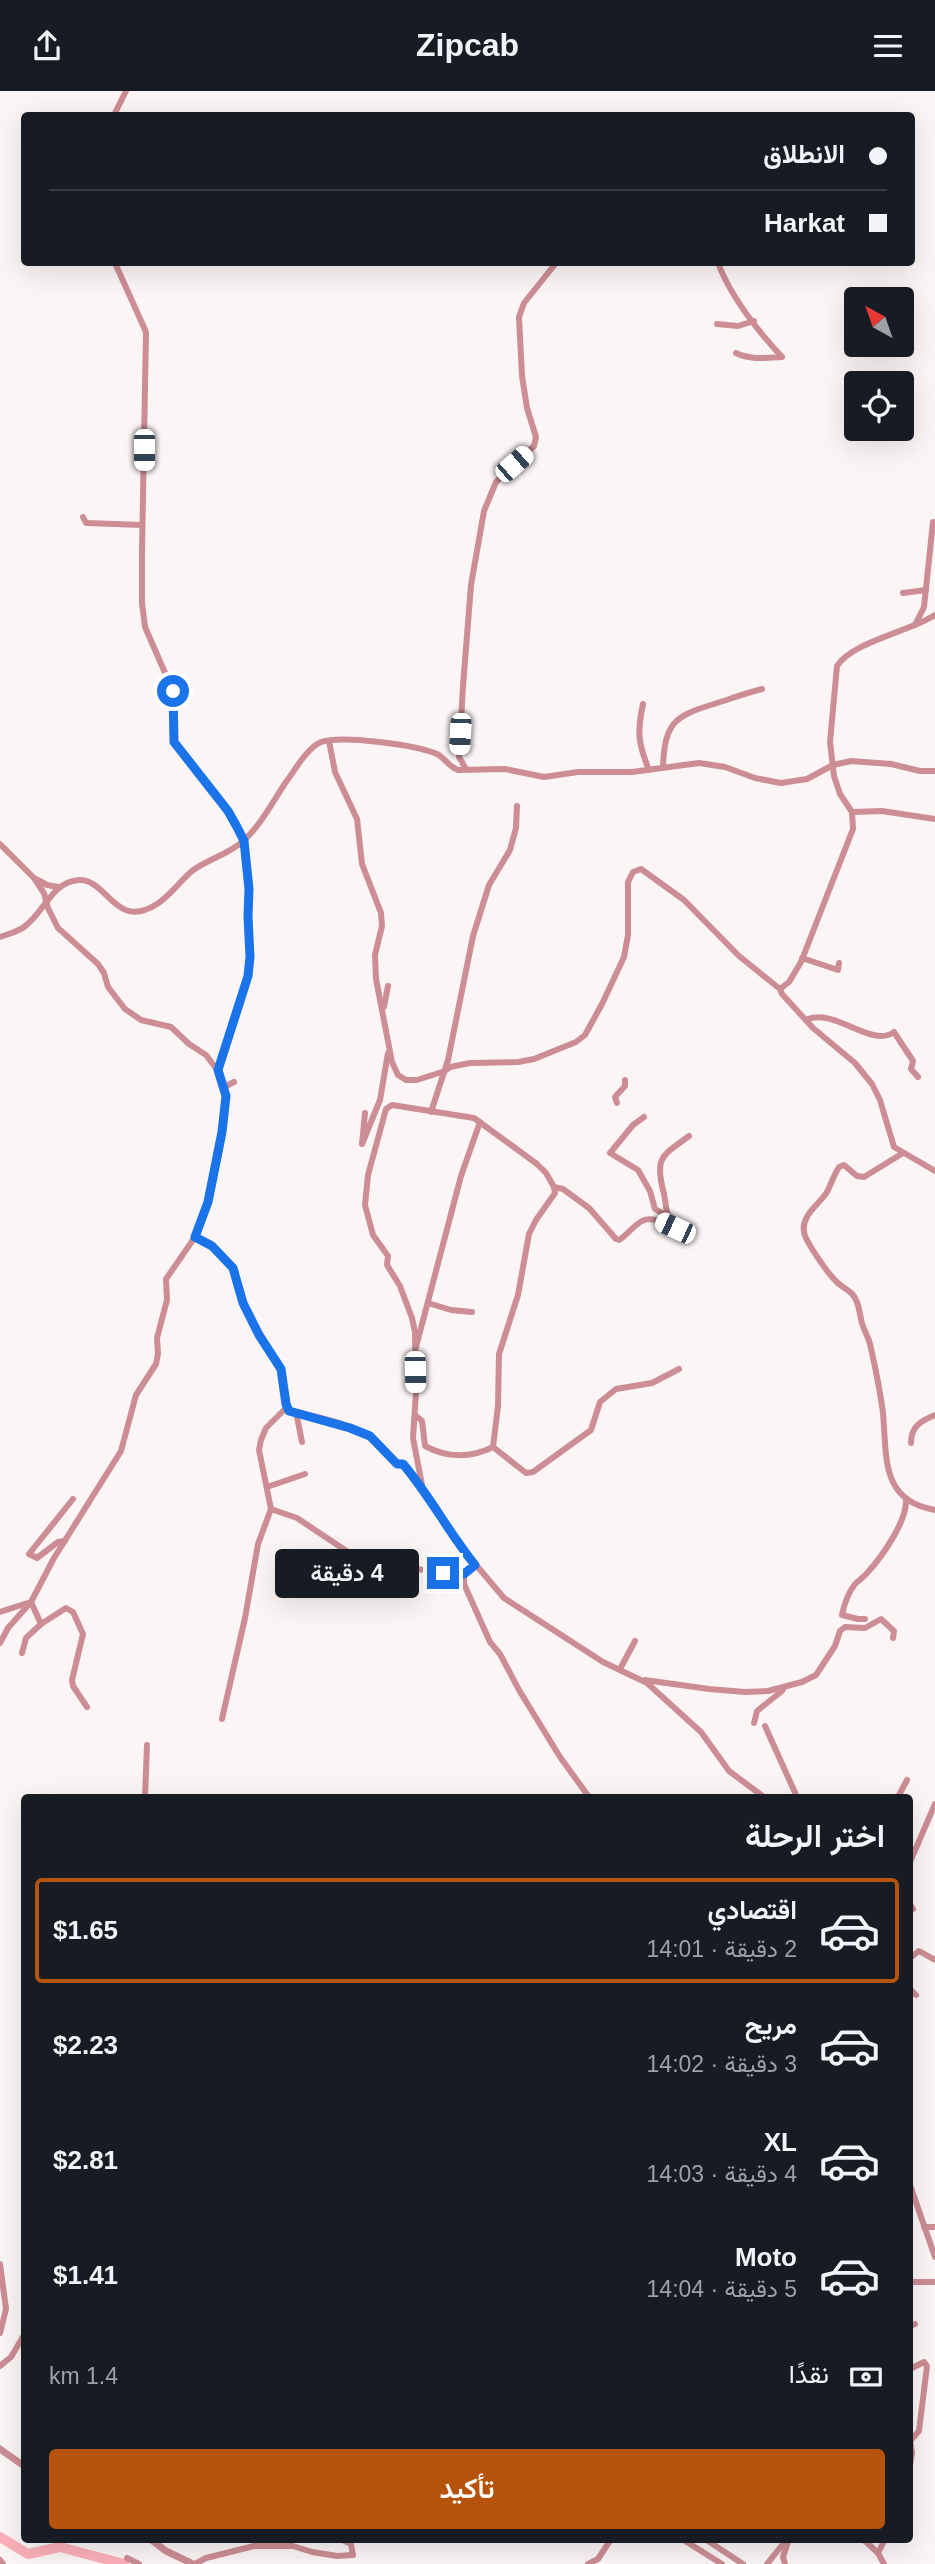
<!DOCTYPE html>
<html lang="ar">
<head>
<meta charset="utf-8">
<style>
	:root { --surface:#171b24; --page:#242831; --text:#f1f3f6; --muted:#9ea1a6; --line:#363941; --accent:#b45309 }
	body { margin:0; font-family:Helvetica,Vazirmatn,sans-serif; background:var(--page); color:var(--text); direction:rtl; height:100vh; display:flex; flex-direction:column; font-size:26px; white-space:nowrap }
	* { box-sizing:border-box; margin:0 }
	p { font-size:23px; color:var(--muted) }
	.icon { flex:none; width:38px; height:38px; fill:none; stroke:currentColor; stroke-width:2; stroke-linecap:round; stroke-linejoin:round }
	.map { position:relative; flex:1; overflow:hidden; direction:ltr }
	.details { position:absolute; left:21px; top:1703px; width:892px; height:749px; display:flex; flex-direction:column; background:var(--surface); border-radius:7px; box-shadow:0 7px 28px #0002; direction:rtl }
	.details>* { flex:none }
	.top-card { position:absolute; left:21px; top:21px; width:894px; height:154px; border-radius:7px; box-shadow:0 7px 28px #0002; direction:rtl; display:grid; align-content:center; height:154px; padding:0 28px; background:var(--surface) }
	.needle { width:46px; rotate:320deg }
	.controls { position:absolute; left:844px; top:196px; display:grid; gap:14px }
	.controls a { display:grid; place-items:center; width:70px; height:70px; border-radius:7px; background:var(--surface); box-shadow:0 7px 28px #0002; font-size:35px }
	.end { position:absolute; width:32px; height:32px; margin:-16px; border:9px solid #1a73e8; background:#fff; box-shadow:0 0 0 4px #fff }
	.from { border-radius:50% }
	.bubble { position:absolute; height:49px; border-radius:7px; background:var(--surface); box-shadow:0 7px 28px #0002; font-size:23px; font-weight:600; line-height:49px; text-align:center; direction:rtl }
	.car { position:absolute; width:21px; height:42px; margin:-21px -10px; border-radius:9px; box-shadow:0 0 5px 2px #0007; background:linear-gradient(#fff 24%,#345 0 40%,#fff 0 76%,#345 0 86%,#fff 0) }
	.top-card b { display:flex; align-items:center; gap:24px; height:66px; font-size:26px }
	.top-card b+b { border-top:2px solid var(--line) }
	.top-card i { width:18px; height:18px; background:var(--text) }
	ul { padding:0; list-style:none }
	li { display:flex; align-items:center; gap:21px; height:105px; margin:0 14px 10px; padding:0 14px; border:4px solid transparent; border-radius:7px }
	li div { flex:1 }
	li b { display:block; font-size:26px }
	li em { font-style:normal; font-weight:600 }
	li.current { border-color:var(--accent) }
	li>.icon { width:63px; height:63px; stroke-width:1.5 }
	h2 { padding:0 28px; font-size:32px; line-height:84px }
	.pay { display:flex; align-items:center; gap:18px; height:77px; padding:0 28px; font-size:26px }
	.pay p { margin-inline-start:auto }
	.cta { display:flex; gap:14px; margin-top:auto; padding:14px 28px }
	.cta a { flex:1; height:80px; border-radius:7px; background:var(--accent); color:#fff; font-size:28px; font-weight:600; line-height:80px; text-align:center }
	header { display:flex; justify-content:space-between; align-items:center; height:91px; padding:0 28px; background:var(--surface); font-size:32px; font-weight:600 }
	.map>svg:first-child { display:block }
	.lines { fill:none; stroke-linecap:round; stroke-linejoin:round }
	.river { stroke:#fcb0b9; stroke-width:10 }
	.minor { stroke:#cc8d94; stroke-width:6 }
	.tertiary { stroke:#cc8d94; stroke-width:7 }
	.route { stroke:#1a73e8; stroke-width:9 }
</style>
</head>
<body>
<header><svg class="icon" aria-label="menu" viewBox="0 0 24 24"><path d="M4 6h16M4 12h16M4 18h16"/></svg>Zipcab<svg class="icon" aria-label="share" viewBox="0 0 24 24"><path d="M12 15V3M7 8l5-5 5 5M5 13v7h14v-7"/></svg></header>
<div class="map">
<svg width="935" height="2473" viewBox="0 0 935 2473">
	<rect width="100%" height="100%" fill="#fcf5f6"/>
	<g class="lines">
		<polyline class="river" points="0,2446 28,2463 60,2456 124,2473"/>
		<g class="minor">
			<polyline points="114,24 126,0"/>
			<polyline points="115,172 146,241 142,460 142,512 145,536 173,600 174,651 228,720 244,750 249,798 248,825 250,873 245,897 218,980"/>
			<path d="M718 172C731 206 757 239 782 266 766 267 750 269 736 262"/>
			<polyline points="717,233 738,235 754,230"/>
			<polyline points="83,426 86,432 142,434"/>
			<polyline points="903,502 926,499"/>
			<polyline points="915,534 924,516 933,431"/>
			<path d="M643 613C637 641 638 652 649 679"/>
			<polyline points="329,650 335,681 357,728 362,773 381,822 382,835 375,864 376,888 392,971 398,984 406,989 417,989 445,980 450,976 470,972 518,971 534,968 576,951 585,944 602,913 624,866 628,844 628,791 633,781 641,778 684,809 739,865 780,898 782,903 813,937 855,972 872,993 880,1009 894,1056 935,1080"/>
			<path d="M663 675C665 632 674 625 714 613 730 608 746 602 762 598"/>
			<polyline points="466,678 459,666 463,595 471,494 484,420 496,391 534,355 536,346 527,317 522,285 519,226 524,212 556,172"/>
			<polyline points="852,721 882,720 935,728"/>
			<polyline points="0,753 34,787 44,802 48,817 58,837 98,873 104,882 108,896 125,918 141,929 171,936 189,953 206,964 218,980 225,1000 226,1011 220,1058 208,1111 195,1146 166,1188 167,1209 157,1247 158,1263 156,1273 136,1304 121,1360 54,1467 31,1511 8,1537 0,1552"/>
			<polyline points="36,788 47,794 58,796"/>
			<path d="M0 846C8 843 17 841 24 836 45 821 51 791 79 789 108 788 115 840 157 813 171 804 180 790 192 780 208 768 227 764 242 751 260 736 273 710 286 691 295 679 307 657 321 651 343 644 416 654 437 663 445 667 449 676 458 679L505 678 544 686 578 681H632L699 672 725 676 755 687 781 692 807 688 833 674 851 670 891 673 920 680H935"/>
			<polyline points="802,867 838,879 839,872"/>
			<path d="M780 898 789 891 801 871 853 738 852 721 840 703 834 685 830 651 837 575C852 551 911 540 935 524"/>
			<polyline points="384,916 388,895"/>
			<path d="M806 929C833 915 872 958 894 941L913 970 911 978 918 986"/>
			<polyline points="224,996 234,991"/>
			<polyline points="617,1012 615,1006 625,995 625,989"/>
			<polyline points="431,1021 448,969 473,845 489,794 510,759 516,737 517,715"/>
			<polyline points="365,1022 362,1053 380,1009 388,962"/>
			<polyline points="644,1026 633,1034 610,1062 638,1079 650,1100 655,1118 669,1126"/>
			<path d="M903 1062 864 1086 857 1085 844 1074 839 1076C834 1084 831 1093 827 1101 819 1114 801 1124 804 1141 805 1150 829 1184 836 1190 841 1196 848 1198 853 1204 859 1211 859 1220 861 1228 862 1236 868 1245 870 1253 875 1275 880 1299 883 1322 887 1365 880 1410 935 1419"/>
			<path d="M669 1127C665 1118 666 1109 663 1099 655 1066 662 1065 689 1045"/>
			<polyline points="195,1146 210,1152 227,1169 232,1177 243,1212 259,1244 281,1278 288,1315"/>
			<polyline points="428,1212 451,1219 472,1221"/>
			<polyline points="416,1256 461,1085 480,1031"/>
			<polyline points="296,1321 302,1351"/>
			<path d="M415 1324 422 1330 425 1355C447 1367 471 1367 493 1356L498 1315 499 1263 518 1204 529 1143 536 1129 555 1102 554 1096"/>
			<path d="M911 1352C911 1335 921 1330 935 1324"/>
			<polyline points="493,1356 526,1382 533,1381 591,1339 600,1311 616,1298 652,1292 679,1278"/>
			<path d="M422 1394 413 1347 416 1301 415 1241 412 1227 400 1195 387 1174 388 1165 373 1144 365 1114 368 1084 386 1018 392 1014 474 1027 537 1073 546 1082 554 1096 563 1098 589 1117 616 1148 619 1149C627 1144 633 1135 642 1130 656 1123 668 1139 682 1136"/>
			<polyline points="267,1396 305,1383"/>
			<polyline points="271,1418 297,1427 366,1473 464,1483 475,1474"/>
			<polyline points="65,1450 58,1451 37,1467 29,1463 73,1408"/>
			<polyline points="464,1483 464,1493 490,1551 500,1563 519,1599 560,1666 589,1706"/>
			<polyline points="0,1521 31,1511 41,1533 66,1517 73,1521 83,1543 72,1589 73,1595 87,1616"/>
			<path d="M865 1528H858L842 1524C844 1514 848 1502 855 1493 859 1489 864 1486 867 1482 882 1466 907 1430 906 1409"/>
			<polyline points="22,1562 26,1547 41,1533"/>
			<polyline points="620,1578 635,1550"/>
			<polyline points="645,1589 709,1598 745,1601 768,1600 802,1591 816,1584 835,1555 840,1540 845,1536 865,1537 881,1528 894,1540 893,1547"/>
			<path d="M222 1628 245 1527 258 1453 271 1418 259 1359 261 1349 266 1337 288 1315 289 1319C314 1326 347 1331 370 1345 382 1353 388 1373 403 1373L416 1388 454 1448 504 1507 603 1571 647 1592 701 1641 729 1680 764 1706"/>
			<polyline points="754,1632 757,1620 782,1600 784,1596"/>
			<polyline points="765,1635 797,1706"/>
			<polyline points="145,1706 147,1654"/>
			<polyline points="898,1706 907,1689"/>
			<polyline points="910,1771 935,1713"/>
			<polyline points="910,1813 913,1818"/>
			<polyline points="910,1867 919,1860 935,1869"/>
			<polyline points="910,1898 916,1904"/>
			<polyline points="910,2094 935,2166"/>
			<polyline points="924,2136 935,2136"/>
			<polyline points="0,2173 6,2218 0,2242"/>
			<polyline points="910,2191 935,2191"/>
			<polyline points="910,2235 915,2233"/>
			<polyline points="0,2275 11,2266 24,2244"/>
			<polyline points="910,2278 924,2271 927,2275 919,2340 911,2349"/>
			<polyline points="910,2349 912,2362 910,2374"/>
			<polyline points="682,2448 722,2473"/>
			<polyline points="697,2448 718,2448"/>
			<polyline points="863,2448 878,2462 884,2473"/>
			<polyline points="708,2450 743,2473"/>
			<polyline points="878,2462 885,2448"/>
			<polyline points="127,2467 139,2473"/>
			<polyline points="0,2469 3,2473"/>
			<polyline points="195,2473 206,2467 254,2455 293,2455 312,2461 337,2465 353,2464 351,2453 341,2448"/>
			<polyline points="588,2473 598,2468 611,2448"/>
			<polyline points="767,2473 787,2448"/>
			<polyline points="785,2473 783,2466 788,2451"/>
		</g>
		<g class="tertiary">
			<polyline points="0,2358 24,2375"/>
			<polyline points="150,2448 166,2460 193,2473"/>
		</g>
	</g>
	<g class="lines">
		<path class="route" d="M173 600 174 651 228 720 237 736 244 750 249 798 248 825 250 866 248 885 218 979 226 1005 222 1041 208 1111 195 1146 212 1155 233 1177 243 1212 259 1244 281 1278 286 1313 289 1320 350 1337 370 1345 397 1373H403C430 1405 449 1442 475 1474L464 1483 443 1482"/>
	</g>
</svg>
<div class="controls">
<a><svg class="needle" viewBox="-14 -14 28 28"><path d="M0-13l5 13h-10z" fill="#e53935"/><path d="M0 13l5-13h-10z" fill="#9ea1a6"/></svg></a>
<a><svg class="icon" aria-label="locate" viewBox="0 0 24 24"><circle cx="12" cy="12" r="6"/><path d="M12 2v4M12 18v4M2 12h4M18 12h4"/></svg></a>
</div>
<i class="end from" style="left:173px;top:600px"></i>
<i class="end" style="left:443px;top:1482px"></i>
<div class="bubble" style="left:275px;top:1458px;width:144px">4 دقيقة</div>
<i class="car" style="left:144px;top:359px;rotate:180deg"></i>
<i class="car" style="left:514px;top:373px;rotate:49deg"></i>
<i class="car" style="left:460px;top:643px;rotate:183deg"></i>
<i class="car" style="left:675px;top:1137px;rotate:295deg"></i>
<i class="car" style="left:415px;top:1281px;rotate:179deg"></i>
<div class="top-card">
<b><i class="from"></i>الانطلاق</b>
<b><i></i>Harkat</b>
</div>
<section class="details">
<h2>اختر الرحلة</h2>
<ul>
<li class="current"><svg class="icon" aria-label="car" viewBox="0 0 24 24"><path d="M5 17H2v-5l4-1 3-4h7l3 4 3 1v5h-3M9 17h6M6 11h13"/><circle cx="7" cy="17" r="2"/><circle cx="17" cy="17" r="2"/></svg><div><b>اقتصادي</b><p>2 دقيقة · 14:01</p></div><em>$1.65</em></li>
<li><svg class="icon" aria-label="car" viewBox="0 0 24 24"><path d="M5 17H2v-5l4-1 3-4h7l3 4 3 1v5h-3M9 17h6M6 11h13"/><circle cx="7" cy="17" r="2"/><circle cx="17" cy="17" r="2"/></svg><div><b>مريح</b><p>3 دقيقة · 14:02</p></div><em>$2.23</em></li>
<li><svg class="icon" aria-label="car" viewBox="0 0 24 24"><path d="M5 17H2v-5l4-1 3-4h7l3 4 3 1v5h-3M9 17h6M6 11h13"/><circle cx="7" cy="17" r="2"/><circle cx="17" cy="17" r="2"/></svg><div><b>XL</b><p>4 دقيقة · 14:03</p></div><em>$2.81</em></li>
<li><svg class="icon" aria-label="car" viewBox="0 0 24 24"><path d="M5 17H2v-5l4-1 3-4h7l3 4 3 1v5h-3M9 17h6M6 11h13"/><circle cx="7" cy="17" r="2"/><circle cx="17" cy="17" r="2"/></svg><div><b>Moto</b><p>5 دقيقة · 14:04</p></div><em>$1.41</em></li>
</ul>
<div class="pay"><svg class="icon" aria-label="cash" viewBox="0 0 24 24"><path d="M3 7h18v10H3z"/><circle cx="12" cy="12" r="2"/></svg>نقدًا<p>1.4 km</p></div>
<div class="cta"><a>تأكيد</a></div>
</section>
</div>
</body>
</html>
